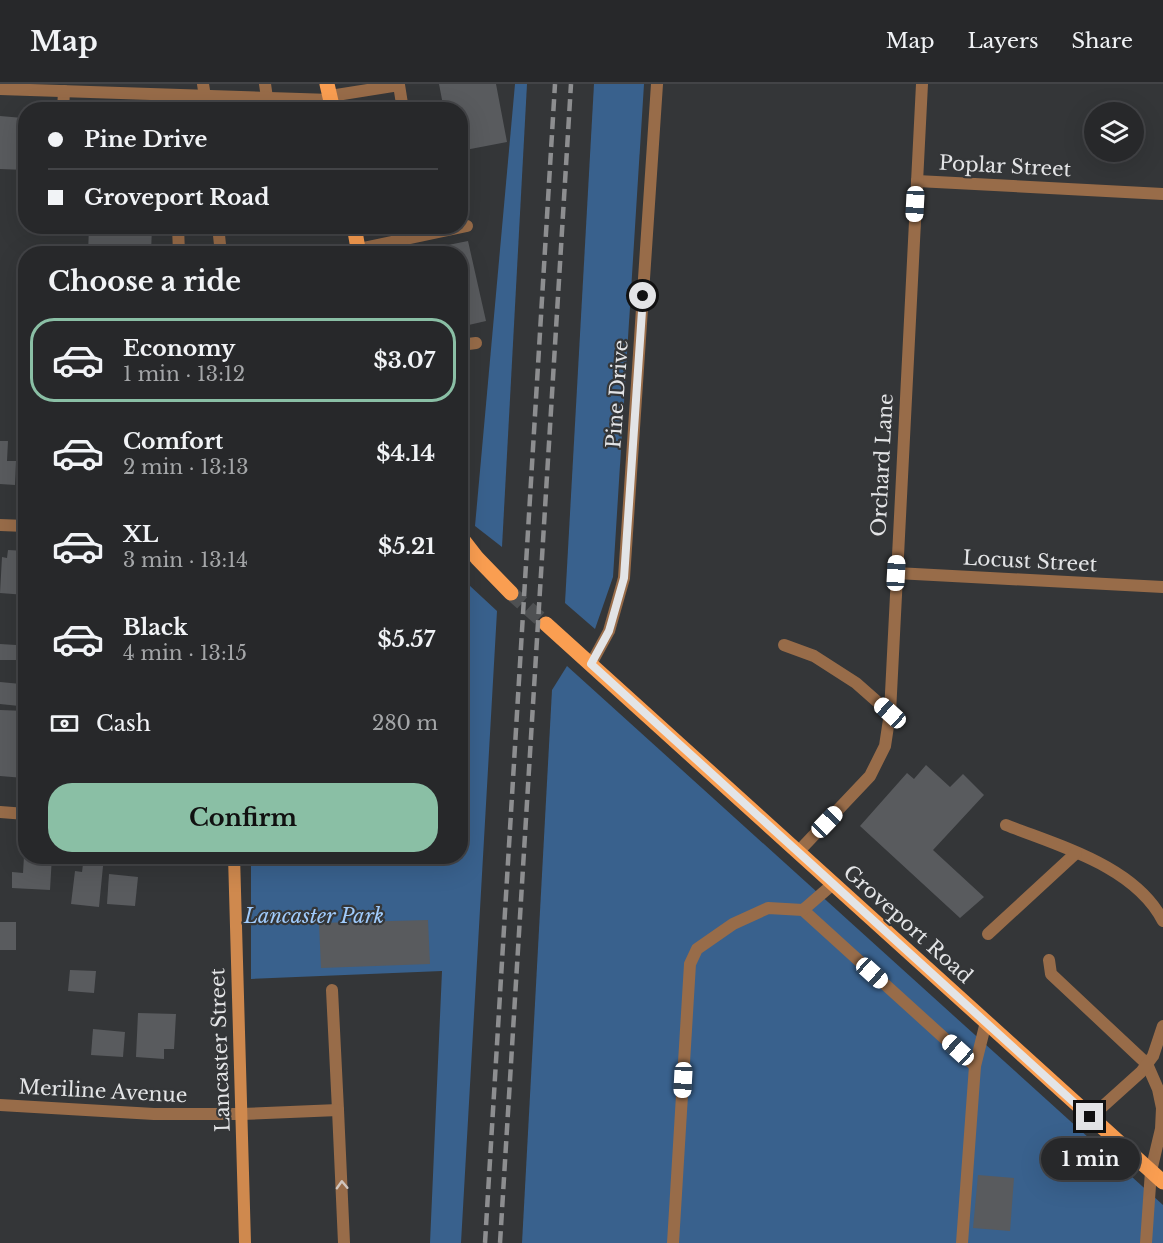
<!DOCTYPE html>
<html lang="en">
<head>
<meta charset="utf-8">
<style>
	:root { --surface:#27282a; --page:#333436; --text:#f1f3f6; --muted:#a4a6a8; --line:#434447; --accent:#8abfa5 }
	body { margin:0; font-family:"Libre Baskerville",serif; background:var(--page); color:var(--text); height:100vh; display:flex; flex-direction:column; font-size:22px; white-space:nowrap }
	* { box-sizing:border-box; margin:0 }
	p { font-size:20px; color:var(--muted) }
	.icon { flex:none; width:33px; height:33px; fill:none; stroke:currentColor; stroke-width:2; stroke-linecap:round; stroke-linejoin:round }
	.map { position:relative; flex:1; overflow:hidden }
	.drawer { position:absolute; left:18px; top:162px; width:450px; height:618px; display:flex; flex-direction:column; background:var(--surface); border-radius:24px; box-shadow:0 6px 24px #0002,0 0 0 2px var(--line) }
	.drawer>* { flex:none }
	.top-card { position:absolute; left:18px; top:18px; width:450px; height:132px; border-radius:24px; box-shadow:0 6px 24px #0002,0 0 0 2px var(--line); display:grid; align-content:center; height:132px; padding:0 30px; background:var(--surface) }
	.buttons { position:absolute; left:1084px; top:18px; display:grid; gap:12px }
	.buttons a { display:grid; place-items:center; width:60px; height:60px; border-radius:50%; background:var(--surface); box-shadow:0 6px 24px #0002,0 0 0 2px var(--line); font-size:30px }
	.end { position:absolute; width:27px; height:27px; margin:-14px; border:8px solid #e3e4e6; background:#111; box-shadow:0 0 0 3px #111 }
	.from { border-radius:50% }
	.bubble { position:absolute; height:42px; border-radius:21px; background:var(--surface); box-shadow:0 6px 24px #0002,0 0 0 2px var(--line); font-size:20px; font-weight:800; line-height:42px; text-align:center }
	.car { position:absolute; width:18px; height:36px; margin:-18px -9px; border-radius:8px; box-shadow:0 0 4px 2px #0007; background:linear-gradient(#fff 24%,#345 0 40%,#fff 0 76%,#345 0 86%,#fff 0) }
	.top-card b { display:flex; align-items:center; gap:21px; height:57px; font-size:22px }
	.top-card b+b { border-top:2px solid var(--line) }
	.top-card i { width:15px; height:15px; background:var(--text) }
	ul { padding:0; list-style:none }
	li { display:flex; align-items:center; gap:18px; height:84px; margin:0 12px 9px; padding:0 18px; border:3px solid transparent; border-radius:24px }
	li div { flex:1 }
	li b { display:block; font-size:22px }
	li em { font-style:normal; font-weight:800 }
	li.on { border-color:var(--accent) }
	li>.icon { width:54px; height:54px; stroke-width:1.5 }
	h2 { padding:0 30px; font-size:27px; line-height:72px }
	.pay { display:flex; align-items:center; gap:15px; height:66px; padding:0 30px; font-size:22px }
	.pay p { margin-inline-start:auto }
	.action { display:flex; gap:12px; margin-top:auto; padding:12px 30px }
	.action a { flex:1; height:69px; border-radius:24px; background:var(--accent); color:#111; font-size:24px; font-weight:800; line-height:69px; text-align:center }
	header { display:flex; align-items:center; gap:36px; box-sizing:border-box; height:84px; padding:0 30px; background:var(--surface); border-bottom:2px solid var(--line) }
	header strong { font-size:28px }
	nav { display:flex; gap:33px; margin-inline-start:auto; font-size:21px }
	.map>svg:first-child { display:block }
	.green { fill:#39618d }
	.building { fill:#595b5e }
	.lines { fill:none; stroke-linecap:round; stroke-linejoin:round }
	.primary-tunnel { stroke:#4e5052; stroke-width:15; stroke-dasharray:15 8; stroke-linecap:butt }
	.lane { stroke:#986c49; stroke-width:12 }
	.street { stroke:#986c49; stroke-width:12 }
	.secondary { stroke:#cf894e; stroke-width:12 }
	.primary { stroke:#fa9e51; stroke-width:15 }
	.rail { stroke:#8d8e90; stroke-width:4.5; stroke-dasharray:12 6; stroke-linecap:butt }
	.oneway { stroke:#d0c6bf }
	.route { stroke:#e3e4e6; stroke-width:8 }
	.labels { text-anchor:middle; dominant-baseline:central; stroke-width:4.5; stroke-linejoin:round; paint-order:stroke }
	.street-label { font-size:20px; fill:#e3e4e6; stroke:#343638 }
	.park-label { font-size:20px; font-style:italic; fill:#a0cbfc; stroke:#343638 }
</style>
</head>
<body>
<header>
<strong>Map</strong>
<nav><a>Map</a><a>Layers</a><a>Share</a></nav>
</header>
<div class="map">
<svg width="1163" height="1159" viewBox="0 0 1163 1159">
	<rect width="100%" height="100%" fill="#343638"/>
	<g class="green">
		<polygon points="515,0 527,0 502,463 475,442"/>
		<polygon points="594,0 644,0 613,493 595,545 565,519"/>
		<polygon points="461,489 469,501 497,527 461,1159 430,1159 442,887 251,895 251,773 460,772"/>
		<polygon points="567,582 1163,1121 1163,1159 522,1159 552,606"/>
	</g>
	<g class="building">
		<polygon points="439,0 496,0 507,58 460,67 460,26 444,26"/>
		<polygon points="0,32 23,34 23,43 26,43 26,86 0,85"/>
		<polygon points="89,142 152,142 151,170 88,170"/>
		<polygon points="468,157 486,237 460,243 460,170 423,170 423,166"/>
		<polygon points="0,357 8,357 7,377 16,377 15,401 0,400"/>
		<polygon points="8,466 26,467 26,511 0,509 2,473 7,474"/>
		<polygon points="0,560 16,561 16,576 0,576"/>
		<polygon points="0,598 21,600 19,622 0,620"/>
		<polygon points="0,626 26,627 24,694 0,692"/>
		<polygon points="926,681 950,703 963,690 984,711 933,766 984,813 960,834 860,742 907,689 914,695"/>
		<polygon points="24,772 52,772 50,806 12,804 12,788 23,789"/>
		<polygon points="84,772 104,772 99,823 71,820 75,787 82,788"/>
		<polygon points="109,790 138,793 135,822 107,820"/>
		<polygon points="428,836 430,880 321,884 319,839"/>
		<rect x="0" y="838" width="16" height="28"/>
		<polygon points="70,886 96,887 94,909 68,907"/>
		<polygon points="138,929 176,930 174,965 164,965 164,975 136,973"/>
		<polygon points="93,945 125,948 123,973 91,971"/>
		<polygon points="978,1091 1014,1094 1010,1147 973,1144"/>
	</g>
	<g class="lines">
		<polyline class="primary-tunnel" points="511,509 546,540"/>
		<g class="lane">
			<polyline points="265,0 267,14"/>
			<polyline points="330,12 399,1 403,26"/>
			<polyline points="63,26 64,7"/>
			<polyline points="178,142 179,170"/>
			<polyline points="401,156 467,142"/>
			<polyline points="358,165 401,156 404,170"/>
			<polyline points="460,261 476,259"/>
			<polyline points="784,561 814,572 856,599 890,629"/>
			<polyline points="591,580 609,547 624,494 657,0"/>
			<path d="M1006 741C1059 762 1135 782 1163 837"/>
			<polyline points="803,826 975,982"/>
			<polyline points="988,850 1076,769"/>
			<polyline points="1049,876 1051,890 1147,980 1158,1005 1162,1024 1161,1045 1151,1087 1146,1159"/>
			<polyline points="332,906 338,1026"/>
			<polyline points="241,1030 338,1026 344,1159"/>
			<polyline points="1091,1033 1141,988 1153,972 1163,942"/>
			<polyline points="673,1159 690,880 697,865 733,840 768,824 803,826 833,800"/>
			<polyline points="962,1159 975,982 986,938"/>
		</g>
		<g class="street">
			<polyline points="203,0 207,26"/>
			<polyline points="0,5 331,16"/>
			<polyline points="917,97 1163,110"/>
			<polyline points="218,142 221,170"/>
			<polyline points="0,441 26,442"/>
			<polyline points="896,489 1163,503"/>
			<polyline points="0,728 26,730"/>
			<polyline points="798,768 870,692 885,662 890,629 922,0"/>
			<polyline points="0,1021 154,1030 241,1030"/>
		</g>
		<polyline class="secondary" points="234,772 245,1159"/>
		<g class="primary">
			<polyline points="327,0 333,26"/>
			<polyline points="354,142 359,170"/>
			<polyline points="460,452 477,474 511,509"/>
			<polyline points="546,540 1163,1098"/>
		</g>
		<g class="rail">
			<polyline points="485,1159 555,0"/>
			<polyline points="500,1159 571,0"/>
		</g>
	</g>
	<defs><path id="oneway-chevron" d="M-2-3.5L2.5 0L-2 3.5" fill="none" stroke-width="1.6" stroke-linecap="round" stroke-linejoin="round" transform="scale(1.5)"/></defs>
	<use class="oneway" href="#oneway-chevron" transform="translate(342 1101) rotate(-92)"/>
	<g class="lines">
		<polyline class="route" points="643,212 624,494 609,547 591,580 1090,1033"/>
	</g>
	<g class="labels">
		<g class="street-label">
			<text transform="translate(1005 82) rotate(3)">Poplar Street</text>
			<text transform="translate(617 310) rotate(-86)">Pine Drive</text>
			<text transform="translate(882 381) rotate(-87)">Orchard Lane</text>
			<text transform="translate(1030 477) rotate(3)">Locust Street</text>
			<text transform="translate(908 840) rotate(42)">Groveport Road</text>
			<text transform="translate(220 966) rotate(-92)">Lancaster Street</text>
			<text transform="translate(103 1007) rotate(3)">Meriline Avenue</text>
		</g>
		<g class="park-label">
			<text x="314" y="832">Lancaster Park</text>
		</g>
	</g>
</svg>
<div class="buttons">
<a><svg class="icon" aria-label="layers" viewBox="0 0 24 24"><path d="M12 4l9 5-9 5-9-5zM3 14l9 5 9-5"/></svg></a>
</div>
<i class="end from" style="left:643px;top:212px"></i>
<i class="end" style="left:1090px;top:1033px"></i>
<div class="bubble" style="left:1041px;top:1054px;width:99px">1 min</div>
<i class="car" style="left:915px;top:120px;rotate:183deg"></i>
<i class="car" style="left:896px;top:489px;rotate:3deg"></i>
<i class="car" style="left:890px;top:629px;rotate:312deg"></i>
<i class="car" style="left:827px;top:738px;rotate:44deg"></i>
<i class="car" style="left:872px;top:889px;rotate:132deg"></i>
<i class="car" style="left:958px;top:966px;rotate:312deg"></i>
<i class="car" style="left:683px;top:996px;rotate:183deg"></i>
<div class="top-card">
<b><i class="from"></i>Pine Drive</b>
<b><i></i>Groveport Road</b>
</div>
<section class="drawer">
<h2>Choose a ride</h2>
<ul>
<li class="on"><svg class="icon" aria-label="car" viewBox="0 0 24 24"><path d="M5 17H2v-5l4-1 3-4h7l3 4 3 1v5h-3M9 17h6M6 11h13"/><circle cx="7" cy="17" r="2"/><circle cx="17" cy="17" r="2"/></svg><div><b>Economy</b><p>1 min · 13:12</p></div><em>$3.07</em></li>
<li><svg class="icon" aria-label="car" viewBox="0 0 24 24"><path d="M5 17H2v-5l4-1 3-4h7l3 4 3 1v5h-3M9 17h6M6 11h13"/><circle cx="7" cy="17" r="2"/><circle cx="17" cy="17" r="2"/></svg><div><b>Comfort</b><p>2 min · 13:13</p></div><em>$4.14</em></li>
<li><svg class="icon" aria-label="car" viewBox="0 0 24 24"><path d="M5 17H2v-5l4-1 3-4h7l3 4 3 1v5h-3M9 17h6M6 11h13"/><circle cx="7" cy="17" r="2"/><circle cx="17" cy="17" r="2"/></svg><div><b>XL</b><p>3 min · 13:14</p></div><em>$5.21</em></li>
<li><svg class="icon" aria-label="car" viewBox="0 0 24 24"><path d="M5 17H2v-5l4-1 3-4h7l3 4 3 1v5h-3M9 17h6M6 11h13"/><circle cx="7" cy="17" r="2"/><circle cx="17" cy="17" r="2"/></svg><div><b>Black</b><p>4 min · 13:15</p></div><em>$5.57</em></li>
</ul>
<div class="pay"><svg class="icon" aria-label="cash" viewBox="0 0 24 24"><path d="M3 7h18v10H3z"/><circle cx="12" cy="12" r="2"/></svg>Cash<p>280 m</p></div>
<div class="action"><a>Confirm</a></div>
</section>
</div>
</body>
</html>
